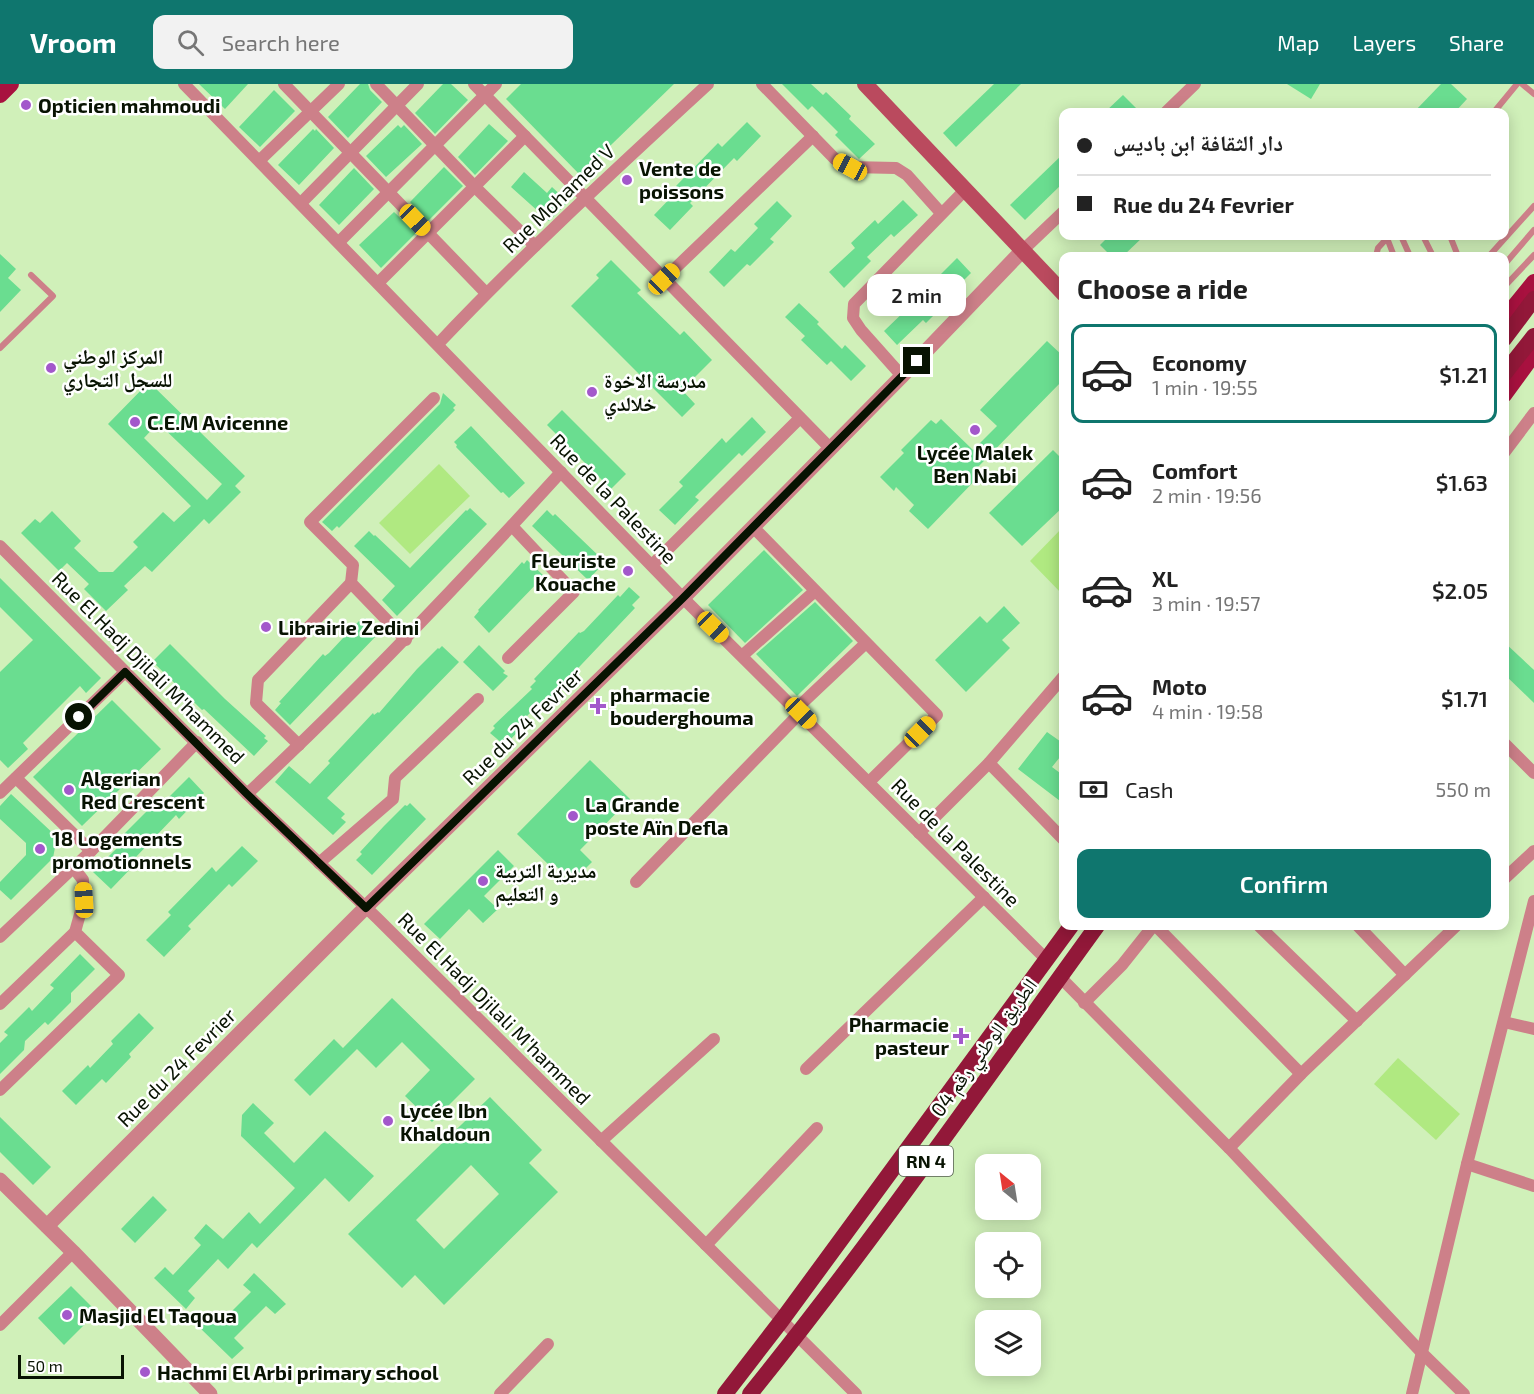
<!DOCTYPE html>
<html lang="en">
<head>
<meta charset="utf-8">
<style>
	:root { --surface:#fff; --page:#f2f2f2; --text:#222; --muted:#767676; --line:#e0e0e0; --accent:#0f766e }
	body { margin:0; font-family:"Exo 2","Noto Naskh Arabic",sans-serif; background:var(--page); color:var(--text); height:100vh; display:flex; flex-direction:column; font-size:22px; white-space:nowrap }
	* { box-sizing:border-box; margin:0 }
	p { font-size:20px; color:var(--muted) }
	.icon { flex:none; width:33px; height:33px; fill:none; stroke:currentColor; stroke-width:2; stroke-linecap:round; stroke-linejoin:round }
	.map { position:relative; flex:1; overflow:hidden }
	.details { position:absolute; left:1059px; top:168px; width:450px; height:678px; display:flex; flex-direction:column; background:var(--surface); border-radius:12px; box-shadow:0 3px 15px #0003 }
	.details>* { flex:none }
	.banner { position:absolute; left:1059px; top:24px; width:450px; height:132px; border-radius:12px; box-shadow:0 3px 15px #0003; display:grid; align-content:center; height:132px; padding:0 18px; background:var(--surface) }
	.needle { width:39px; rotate:330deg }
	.controls { position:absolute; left:975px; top:1070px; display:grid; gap:12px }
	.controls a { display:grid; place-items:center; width:66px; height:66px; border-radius:12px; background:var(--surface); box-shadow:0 3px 15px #0003; font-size:30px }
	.scale { position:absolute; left:18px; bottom:15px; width:106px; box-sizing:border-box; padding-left:6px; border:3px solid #081302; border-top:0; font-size:16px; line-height:21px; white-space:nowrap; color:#081302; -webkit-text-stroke:4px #fff; paint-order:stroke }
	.end { position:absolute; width:27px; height:27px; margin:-14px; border:8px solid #081302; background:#fff; box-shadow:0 0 0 3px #fff }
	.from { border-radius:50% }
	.bubble { position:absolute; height:42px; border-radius:12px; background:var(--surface); box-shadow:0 3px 15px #0003; font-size:20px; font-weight:600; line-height:42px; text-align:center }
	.car { position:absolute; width:18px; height:36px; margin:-18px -9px; border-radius:8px; box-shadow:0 0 4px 2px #0007; background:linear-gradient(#f5c518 24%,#345 0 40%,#f5c518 0 76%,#345 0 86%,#f5c518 0) }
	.banner b { display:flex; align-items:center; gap:21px; height:57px; font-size:22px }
	.banner b+b { border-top:2px solid var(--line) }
	.banner i { width:15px; height:15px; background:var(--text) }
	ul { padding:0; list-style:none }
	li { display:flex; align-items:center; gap:18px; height:99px; margin:0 12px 9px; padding:0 6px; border:3px solid transparent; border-radius:12px }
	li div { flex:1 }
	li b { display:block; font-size:22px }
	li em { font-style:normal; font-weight:600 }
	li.current { border-color:var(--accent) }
	li>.icon { width:54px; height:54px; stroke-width:1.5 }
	h2 { padding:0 18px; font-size:27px; line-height:72px }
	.pay { display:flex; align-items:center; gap:15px; height:66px; padding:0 18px; font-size:22px }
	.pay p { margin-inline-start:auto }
	.action { display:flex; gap:12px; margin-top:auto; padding:12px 18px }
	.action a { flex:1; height:69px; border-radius:12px; background:var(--accent); color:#fff; font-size:24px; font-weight:600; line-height:69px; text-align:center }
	header { display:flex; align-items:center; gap:36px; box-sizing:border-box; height:84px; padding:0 30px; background:var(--accent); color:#fff }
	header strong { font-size:28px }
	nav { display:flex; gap:33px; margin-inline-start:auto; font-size:21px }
	.search { width:420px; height:54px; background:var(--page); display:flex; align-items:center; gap:15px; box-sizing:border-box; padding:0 21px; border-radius:12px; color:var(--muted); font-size:22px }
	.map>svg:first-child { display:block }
	.green { fill:#b0e981 }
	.building { fill:#6add90; fill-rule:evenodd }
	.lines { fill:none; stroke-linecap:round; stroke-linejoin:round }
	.service { stroke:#cd8089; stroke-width:6 }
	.minor { stroke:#cd8089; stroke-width:12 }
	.tertiary { stroke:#cd8089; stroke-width:15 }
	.secondary { stroke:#ba4a5e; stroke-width:16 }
	.primary { stroke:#a8113f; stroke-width:16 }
	.trunk { stroke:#921839; stroke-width:16 }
	.route { stroke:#081302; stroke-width:8 }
	.poi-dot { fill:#a358cb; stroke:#fff; stroke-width:2 }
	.labels { text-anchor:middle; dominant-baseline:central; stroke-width:5; stroke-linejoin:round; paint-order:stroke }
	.shield { fill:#fff; stroke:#525a4e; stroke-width:1.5 }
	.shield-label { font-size:18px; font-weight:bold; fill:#081302 }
	.poi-label { font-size:20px; font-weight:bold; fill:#081302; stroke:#fff; text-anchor:start }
	.street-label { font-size:20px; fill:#081302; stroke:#fff }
</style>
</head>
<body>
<header>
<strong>Vroom</strong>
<div class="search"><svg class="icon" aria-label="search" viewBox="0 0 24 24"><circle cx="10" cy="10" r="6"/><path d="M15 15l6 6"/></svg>Search here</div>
<nav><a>Map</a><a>Layers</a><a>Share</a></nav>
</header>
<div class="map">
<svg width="1534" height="1310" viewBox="0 0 1534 1310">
	<rect width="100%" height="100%" fill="#d0f0b9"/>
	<g class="green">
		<polygon points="439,380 470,412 410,470 379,439"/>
		<polygon points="1063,443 1063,511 1030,477"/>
		<polygon points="1398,974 1460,1030 1436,1056 1374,1000"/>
	</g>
	<g class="building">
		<polygon points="199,0 248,0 225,25"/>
		<polygon points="360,0 368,0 370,6 382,18 348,54 328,33"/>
		<polygon points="443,0 451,0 468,16 435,50 415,29"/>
		<polygon points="521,0 674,0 580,91 506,15"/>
		<polygon points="782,0 811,0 823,11 826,8 851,32 849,35 875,60 859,75 835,51 838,48 812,22 808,26"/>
		<polygon points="994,0 1021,0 956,63 943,49"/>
		<polygon points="1287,0 1320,0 1311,15"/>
		<polygon points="1441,0 1451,0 1467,15 1455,28 1414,28"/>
		<polygon points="274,6 295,27 260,63 239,43"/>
		<polygon points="1123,11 1140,28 1105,28"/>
		<polygon points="747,38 761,52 737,77 734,74 690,119 693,122 670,146 654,131 679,105 676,102 718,59 722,63"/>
		<polygon points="489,40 508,57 475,91 458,73"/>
		<polygon points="398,41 401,44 404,41 422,60 386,93 366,72"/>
		<polygon points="313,45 315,47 316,45 334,64 299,101 278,81"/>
		<polygon points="1064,69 1064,98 1025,136 1010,121"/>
		<polygon points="444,83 463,102 428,137 410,118"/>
		<polygon points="354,84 374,105 339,141 319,121"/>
		<polygon points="524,88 547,109 552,103 568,118 549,137 511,103"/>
		<polygon points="903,116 918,131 894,153 891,150 867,173 871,177 844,204 829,188 855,164 851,159 875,136 878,140"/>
		<polygon points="777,117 792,132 770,155 774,158 750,182 747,180 724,203 709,188 731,165 735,168 758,144 754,140"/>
		<polygon points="394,128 416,149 381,184 359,161"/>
		<polygon points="1109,152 1144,152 1123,172 1111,172 1100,161"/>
		<polygon points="0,170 16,185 8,194 21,206 0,228"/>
		<polygon points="957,174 971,189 946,214 948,217 926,239 923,236 897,261 884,247 910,222 912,224 936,200 933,198"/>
		<polygon points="611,176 641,206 637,209 680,251 684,247 712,276 682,306 695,320 682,333 571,222 599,194 596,191"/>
		<polygon points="799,219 819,238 817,240 842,265 845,261 866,282 851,297 831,277 827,281 801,256 805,252 785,233"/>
		<polygon points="1047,257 1064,273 1064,295 978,383 983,388 928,445 909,427 914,421 896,403 894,407 880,393 904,369 901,366 931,336 936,340 941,335 973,366 997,342 980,326"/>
		<path d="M149 298 245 392 235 402 241 408 209 440 204 435 152 488 145 482 124 502 128 506 106 527 84 505 89 500 67 479 59 487 21 449 35 435 40 439 52 427 81 457 74 464 99 488H113L138 463 133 458 163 428 174 438 191 422 108 340ZM158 339 222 400 207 416 144 354Z"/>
		<polygon points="443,309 456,321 453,324 455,326 339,444 337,442 332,447 322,438 440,320"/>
		<polygon points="562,326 626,390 611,405 547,341"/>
		<polygon points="752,333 766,348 742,372 739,369 695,413 699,416 675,441 659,426 683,402 679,398 722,354 726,359"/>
		<polygon points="471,342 525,399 509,414 503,408 501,409 456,363 457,361 454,358"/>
		<polygon points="1053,366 1064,377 1064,422 1022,462 989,429"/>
		<polygon points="470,424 487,440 397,532 382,516 395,502 354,462 369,447 374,452 375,451 410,484 466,426 467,427"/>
		<polygon points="547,426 553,432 555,430 602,475 600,476 604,479 588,496 532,442"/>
		<polygon points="764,466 803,506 745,559 708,521"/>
		<polygon points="527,476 544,492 489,549 474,533 479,527 478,526 502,500 522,478 524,480"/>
		<polygon points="0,494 101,594 86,609 80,602 23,659 28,665 8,684 0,676 0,588 33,556 0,523"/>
		<polygon points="629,503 640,513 632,521 635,524 546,618 543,616 527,632 530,635 508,658 507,656 503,660 490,649 495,644 493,642 532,605 530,603 536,597 534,595 579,548 580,549 584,547 618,511 620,513"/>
		<polygon points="815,518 853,557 797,612 756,570"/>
		<polygon points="1004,522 1020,539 1002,556 1010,564 966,608 935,576 980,532 987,539"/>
		<polygon points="365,534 380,548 290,641 275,626 281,619 279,618 323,570 325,572 329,569 359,537 361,538"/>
		<polygon points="1504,558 1534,586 1534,619 1504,590"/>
		<polygon points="170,560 225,615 266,652 264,654 268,657 254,672 204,625 202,626 156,581 157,579 154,576"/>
		<polygon points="479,561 505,587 503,589 508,592 493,607 463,578"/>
		<polygon points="442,562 459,578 327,714 345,730 341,734 346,738 333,751 275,698 289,682 310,700 330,679 328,677 373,629 374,631 378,628 379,629 417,585 438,564 439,565"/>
		<polygon points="112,616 161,665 82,742 33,693"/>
		<polygon points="1047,648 1064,660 1064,668 1052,683 1064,692 1064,720 1018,685"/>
		<polygon points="590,676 630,715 580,766 592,778 572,798 554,780 551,783 517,750"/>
		<polygon points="189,693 204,709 179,735 176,731 135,774 138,777 111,805 93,788 118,763 114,760 159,715 163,719"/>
		<polygon points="11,710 57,753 53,774 11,816 0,806 0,798 26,771 26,759 0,735 0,722"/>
		<polygon points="410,719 426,735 372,791 356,776 362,770 360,768 384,742 405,721 407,722"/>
		<polygon points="242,762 258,777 232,803 229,800 188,842 191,845 164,873 146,856 171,831 168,828 212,783 216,788"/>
		<polygon points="498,766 514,782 484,812 498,825 483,839 469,825 440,855 424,840"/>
		<polygon points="80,870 95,885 71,909 71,918 48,941 45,938 25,957 24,966 0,990 0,959 8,951 4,948 29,923 32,927 54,904 50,901"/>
		<polygon points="392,914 475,995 432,1038 405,1012 430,986 402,958 376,984 357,965 310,1012 294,996 334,955 343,964"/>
		<polygon points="139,929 154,944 129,970 131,973 106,999 102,995 76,1021 62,1007 88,981 90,984 113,960 111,957"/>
		<path d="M490 1013 542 1066 529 1079 558 1108 444 1221 415 1191 402 1204 348 1150ZM471 1081 499 1110 444 1165 416 1136Z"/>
		<polygon points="253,1019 274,1039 264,1049 294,1079 325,1047 374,1092 349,1118 325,1094 257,1164 252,1159 228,1185 218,1175 188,1207 195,1214 186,1225 154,1194 165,1183 173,1191 201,1161 194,1154 206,1140 223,1155 249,1128 260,1140 295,1104 241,1052 242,1031"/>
		<polygon points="0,1033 51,1083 33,1101 0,1068"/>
		<polygon points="153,1112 167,1126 135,1159 121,1145"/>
		<polygon points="254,1189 286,1220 275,1230 266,1222 234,1254 244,1264 232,1275 199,1243 211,1230 220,1239 251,1208 243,1201"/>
		<polygon points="71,1202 97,1228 64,1261 38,1234"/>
	</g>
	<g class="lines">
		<g class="service">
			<polyline points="1522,0 1534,10"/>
			<polyline points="1494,28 1517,0"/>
			<polyline points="1401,152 1410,172"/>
			<polyline points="1423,152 1433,172"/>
			<polyline points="1450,152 1458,172"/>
			<polyline points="1387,154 1394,172"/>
			<polyline points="1376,172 1378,164 1389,152"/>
			<polyline points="1489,172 1534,122"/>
			<polyline points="1504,181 1534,146"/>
			<polyline points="1504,203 1534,171"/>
			<polyline points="0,264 53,212 31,191"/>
		</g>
		<g class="minor">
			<polyline points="184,0 683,514 1046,875"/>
			<polyline points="284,0 486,209"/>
			<polyline points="376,0 475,103 535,162"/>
			<polyline points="474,0 830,364"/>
			<polyline points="762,0 835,75 850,83 896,84 907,91 941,129"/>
			<polyline points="1166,28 1195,0"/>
			<polyline points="260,76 339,0"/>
			<polyline points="301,119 418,0"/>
			<polyline points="339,158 496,0"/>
			<polyline points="1022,167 1064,127"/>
			<polyline points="664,195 813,52"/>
			<polyline points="378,199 525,52"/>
			<path d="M438 260C524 169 616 85 708 0"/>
			<polyline points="902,292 861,246 853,234 854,220 966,105"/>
			<polyline points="1504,369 1534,329"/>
			<polyline points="753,443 937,631 869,698"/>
			<polyline points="0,462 247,710 377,834 856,1310"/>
			<polyline points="652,481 800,334"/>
			<polyline points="406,556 351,499 353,481 310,438 434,314"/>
			<polyline points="743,571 815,507"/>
			<polyline points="508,574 574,508 512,442"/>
			<polyline points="796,625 866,559"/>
			<polyline points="1504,659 1534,689"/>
			<polyline points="299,661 256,619 258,596 351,499"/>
			<polyline points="989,679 1064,756"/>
			<polyline points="16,694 91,767"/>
			<polyline points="0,709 125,588"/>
			<path d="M247 710C357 608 460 499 561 388"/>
			<polyline points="919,749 989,679 1064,592"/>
			<polyline points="319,779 393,715 395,694 478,615"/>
			<polyline points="1504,795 1534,767"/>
			<polyline points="636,798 800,629"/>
			<polyline points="1156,842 1301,990"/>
			<polyline points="1259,842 1357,937"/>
			<polyline points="1358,842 1405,891"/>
			<polyline points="0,853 91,767 197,658"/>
			<polyline points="1060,893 1229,1064 1422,1269 1464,1310"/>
			<polyline points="1084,919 1122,881 1153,842"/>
			<polyline points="0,920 75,848"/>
			<polyline points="1504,938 1534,945"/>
			<polyline points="806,985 984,813"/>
			<polyline points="0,1006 119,891 75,848 84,816 83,796 73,783"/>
			<polyline points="601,1057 714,955"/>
			<polyline points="1229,1064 1301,990 1456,842"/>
			<polyline points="1467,1080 1534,1102"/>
			<polyline points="706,1161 817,1044"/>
			<polyline points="0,1241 73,1168"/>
			<polyline points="500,1310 548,1260"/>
			<polyline points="1412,1310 1467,1080 1534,817"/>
		</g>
		<g class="tertiary">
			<polyline points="0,1096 73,1168 210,1310"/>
			<polyline points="47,1142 366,823 683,514 902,292 1022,167"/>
		</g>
		<polyline class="secondary" points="865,0 1064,210"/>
		<g class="primary">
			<polyline points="0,11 11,0"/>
			<polyline points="1504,235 1534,198"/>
			<polyline points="1504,311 1534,270"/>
		</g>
		<g class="trunk">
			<polyline points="1504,255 1534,215"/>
			<polyline points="1504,290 1534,252"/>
			<polyline points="725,1310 782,1236 1071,842"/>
			<path d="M750 1310C872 1159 983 999 1097 842"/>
		</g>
	</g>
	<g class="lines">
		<polyline class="route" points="79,633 125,588 247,710 366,824 683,514 917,277"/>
	</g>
	<g class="poi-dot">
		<circle cx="26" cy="21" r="6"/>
		<circle cx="627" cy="96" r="6"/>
		<circle cx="51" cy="284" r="6"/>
		<circle cx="592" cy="308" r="6"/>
		<circle cx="135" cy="338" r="6"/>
		<circle cx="975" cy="346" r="6"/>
		<circle cx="628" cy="487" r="6"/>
		<circle cx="266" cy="543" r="6"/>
		<path d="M595 613h6v6h6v6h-6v6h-6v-6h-6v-6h6z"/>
		<circle cx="69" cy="706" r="6"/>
		<circle cx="573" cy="732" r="6"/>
		<circle cx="40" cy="765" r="6"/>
		<circle cx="483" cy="797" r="6"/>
		<path d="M958 943h6v6h6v6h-6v6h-6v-6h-6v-6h6z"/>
		<circle cx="388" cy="1037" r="6"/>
		<circle cx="67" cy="1231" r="6"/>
		<circle cx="145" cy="1288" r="6"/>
	</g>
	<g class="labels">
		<rect class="shield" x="899" y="1062" width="54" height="30" rx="4.5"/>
		<g class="shield-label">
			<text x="926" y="1077">RN 4</text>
		</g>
		<g class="poi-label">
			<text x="38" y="21">Opticien mahmoudi</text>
			<text x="639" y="84">Vente de<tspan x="639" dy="23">poissons</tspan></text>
			<text x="63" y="272">المركز الوطني<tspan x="63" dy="23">للسجل التجاري</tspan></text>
			<text x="604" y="296">مدرسة الاخوة<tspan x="604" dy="23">خلالدي</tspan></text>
			<text x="147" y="338">C.E.M Avicenne</text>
			<text x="975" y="368" text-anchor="middle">Lycée Malek<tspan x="975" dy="23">Ben Nabi</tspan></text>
			<text x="616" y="476" text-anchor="end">Fleuriste<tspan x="616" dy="23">Kouache</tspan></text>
			<text x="278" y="543">Librairie Zedini</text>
			<text x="610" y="610">pharmacie<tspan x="610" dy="23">bouderghouma</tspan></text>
			<text x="81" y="694">Algerian<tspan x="81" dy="23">Red Crescent</tspan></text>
			<text x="585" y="720">La Grande<tspan x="585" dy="23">poste Aïn Defla</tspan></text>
			<text x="52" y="754">18 Logements<tspan x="52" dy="23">promotionnels</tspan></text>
			<text x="495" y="786">مديرية التربية<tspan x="495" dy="23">و التعليم</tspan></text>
			<text x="949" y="940" text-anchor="end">Pharmacie<tspan x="949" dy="23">pasteur</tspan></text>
			<text x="400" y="1026">Lycée Ibn<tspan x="400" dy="23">Khaldoun</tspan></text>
			<text x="79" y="1231">Masjid El Taqoua</text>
			<text x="157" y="1288">Hachmi El Arbi primary school</text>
		</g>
		<g class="street-label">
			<text transform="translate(558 114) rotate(-44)">Rue Mohamed V</text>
			<text transform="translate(614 414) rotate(46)">Rue de la Palestine</text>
			<text transform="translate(149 583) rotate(45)">Rue El Hadj Djilali M'hammed</text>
			<text transform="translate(522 642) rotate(-44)">Rue du 24 Fevrier</text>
			<text transform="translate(956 758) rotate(45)">Rue de la Palestine</text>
			<text transform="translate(495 924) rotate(45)">Rue El Hadj Djilali M'hammed</text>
			<text transform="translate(983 963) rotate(-54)">الطريق الوطني رقم 04</text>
			<text transform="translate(176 983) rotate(-45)">Rue du 24 Fevrier</text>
		</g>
	</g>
</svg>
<div class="controls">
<a><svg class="needle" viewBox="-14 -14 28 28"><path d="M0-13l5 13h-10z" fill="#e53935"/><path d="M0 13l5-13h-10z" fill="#767676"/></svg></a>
<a><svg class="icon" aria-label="locate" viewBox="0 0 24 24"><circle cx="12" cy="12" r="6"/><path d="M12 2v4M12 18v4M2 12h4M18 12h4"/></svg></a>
<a><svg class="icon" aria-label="layers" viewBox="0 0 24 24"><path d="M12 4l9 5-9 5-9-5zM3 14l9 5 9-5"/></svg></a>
</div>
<div class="scale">50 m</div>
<i class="end from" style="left:79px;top:633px"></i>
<i class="end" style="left:917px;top:277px"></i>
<div class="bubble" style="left:867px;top:190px;width:99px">2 min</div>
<i class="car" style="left:850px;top:83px;rotate:298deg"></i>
<i class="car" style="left:415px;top:136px;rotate:136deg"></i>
<i class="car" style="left:664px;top:195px;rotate:46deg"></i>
<i class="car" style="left:713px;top:543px;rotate:134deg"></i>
<i class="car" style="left:801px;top:629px;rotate:135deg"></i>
<i class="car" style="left:920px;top:648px;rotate:45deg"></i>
<i class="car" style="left:84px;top:816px;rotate:357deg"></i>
<div class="banner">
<b><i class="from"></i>دار الثقافة ابن باديس</b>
<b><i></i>Rue du 24 Fevrier</b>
</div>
<section class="details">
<h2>Choose a ride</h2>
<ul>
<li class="current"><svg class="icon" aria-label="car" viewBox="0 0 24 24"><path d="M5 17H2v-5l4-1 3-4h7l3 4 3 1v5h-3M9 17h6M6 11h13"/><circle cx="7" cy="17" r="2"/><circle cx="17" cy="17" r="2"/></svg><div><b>Economy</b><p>1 min · 19:55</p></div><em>$1.21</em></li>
<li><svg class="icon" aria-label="car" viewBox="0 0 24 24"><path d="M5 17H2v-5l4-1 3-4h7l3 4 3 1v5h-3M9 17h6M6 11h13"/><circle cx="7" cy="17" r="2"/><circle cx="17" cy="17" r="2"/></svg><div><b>Comfort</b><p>2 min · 19:56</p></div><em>$1.63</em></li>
<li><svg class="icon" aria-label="car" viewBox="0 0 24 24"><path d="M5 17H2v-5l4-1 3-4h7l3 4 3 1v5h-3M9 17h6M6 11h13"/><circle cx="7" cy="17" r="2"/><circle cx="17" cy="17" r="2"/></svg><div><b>XL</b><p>3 min · 19:57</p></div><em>$2.05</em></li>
<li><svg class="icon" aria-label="car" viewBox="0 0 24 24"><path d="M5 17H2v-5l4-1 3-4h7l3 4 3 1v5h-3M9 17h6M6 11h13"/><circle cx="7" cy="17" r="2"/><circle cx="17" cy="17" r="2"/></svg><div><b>Moto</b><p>4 min · 19:58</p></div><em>$1.71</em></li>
</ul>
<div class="pay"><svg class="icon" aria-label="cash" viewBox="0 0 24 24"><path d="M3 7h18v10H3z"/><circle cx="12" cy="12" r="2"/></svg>Cash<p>550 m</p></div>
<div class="action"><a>Confirm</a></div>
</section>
</div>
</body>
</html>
